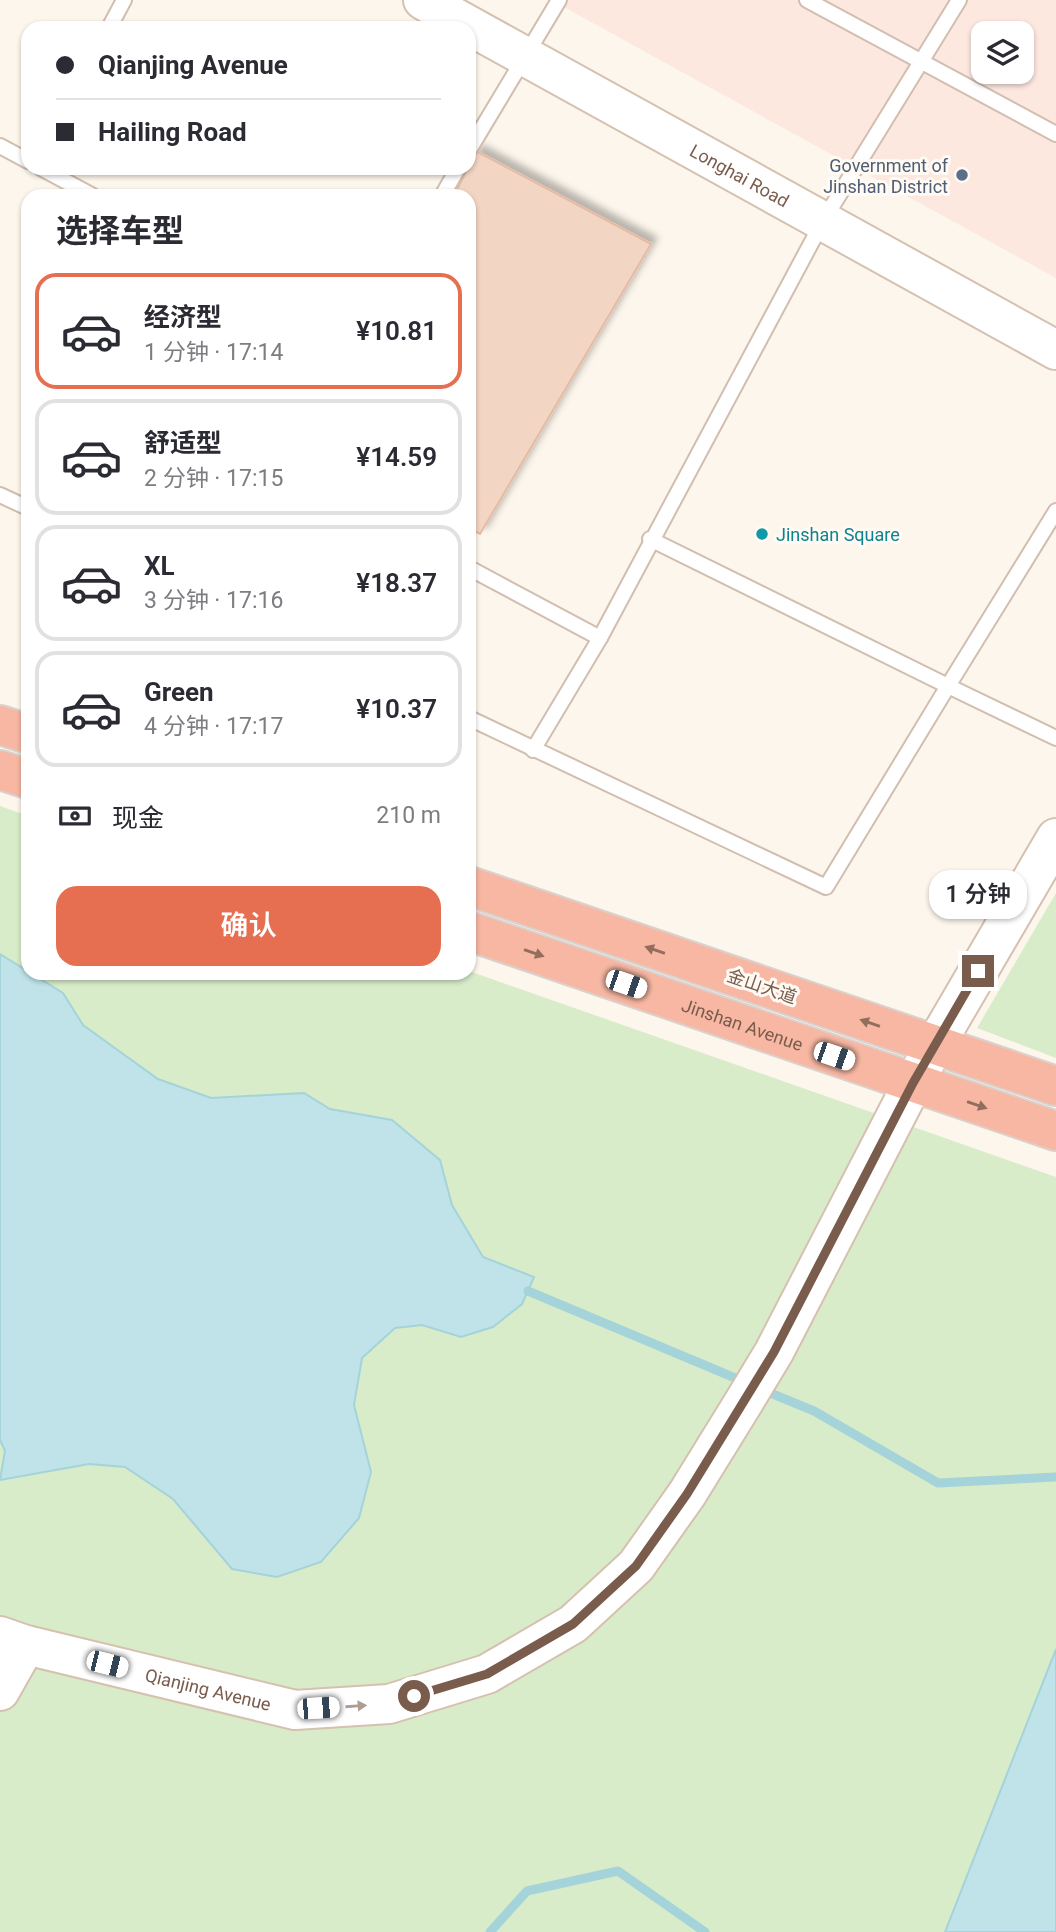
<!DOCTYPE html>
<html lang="zh">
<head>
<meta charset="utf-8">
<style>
	:root { --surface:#fff; --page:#f2f2f3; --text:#2b2b33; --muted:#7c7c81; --line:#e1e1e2; --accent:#e76f51 }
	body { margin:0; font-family:Roboto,"Noto Sans SC",sans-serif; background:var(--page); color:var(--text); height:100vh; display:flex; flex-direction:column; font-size:26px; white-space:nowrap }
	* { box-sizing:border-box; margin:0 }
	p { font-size:23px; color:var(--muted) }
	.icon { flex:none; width:38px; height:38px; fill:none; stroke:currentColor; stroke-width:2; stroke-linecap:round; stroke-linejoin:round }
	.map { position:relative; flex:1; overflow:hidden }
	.details { position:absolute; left:21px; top:189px; width:455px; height:791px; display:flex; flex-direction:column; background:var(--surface); border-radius:21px; box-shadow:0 2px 5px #0004 }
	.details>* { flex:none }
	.top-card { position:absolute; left:21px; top:21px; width:455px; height:154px; border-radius:21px; box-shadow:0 2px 5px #0004; display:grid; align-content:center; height:154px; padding:0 35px; background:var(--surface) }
	.fabs { position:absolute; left:971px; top:21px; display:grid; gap:14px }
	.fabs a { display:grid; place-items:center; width:63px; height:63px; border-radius:14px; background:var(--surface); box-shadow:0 2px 5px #0004; font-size:35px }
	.end { position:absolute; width:32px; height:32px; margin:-16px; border:9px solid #7a5c4d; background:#fff; box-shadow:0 0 0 4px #fff }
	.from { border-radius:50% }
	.bubble { position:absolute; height:49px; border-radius:21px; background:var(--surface); box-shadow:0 2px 5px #0004; font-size:23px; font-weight:600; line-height:49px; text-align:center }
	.car { position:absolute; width:21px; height:42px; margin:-21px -10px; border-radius:9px; box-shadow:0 0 5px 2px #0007; background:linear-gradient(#fff 24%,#345 0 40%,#fff 0 76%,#345 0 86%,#fff 0) }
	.top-card b { display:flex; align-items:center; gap:24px; height:66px; font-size:26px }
	.top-card b+b { border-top:2px solid var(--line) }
	.top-card i { width:18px; height:18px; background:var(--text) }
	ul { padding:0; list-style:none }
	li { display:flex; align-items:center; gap:21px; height:116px; margin:0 14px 10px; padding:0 21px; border:4px solid var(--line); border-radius:21px }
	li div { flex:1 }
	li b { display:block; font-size:26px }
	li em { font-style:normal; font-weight:600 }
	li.on { border-color:var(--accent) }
	li>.icon { width:63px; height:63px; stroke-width:1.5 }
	h2 { padding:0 35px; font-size:32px; line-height:84px }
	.pay { display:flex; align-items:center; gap:18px; height:77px; padding:0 35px; font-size:26px }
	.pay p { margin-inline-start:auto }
	.action { display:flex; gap:14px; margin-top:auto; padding:14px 35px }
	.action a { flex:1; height:80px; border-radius:21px; background:var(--accent); color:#fff; font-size:28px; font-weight:600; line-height:80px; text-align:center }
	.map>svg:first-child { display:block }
	.commercial { fill:#fde8e0; fill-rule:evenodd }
	.green { fill:#d8ecc9 }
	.water { fill:#bfe3e8; stroke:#a5d3da; stroke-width:2 }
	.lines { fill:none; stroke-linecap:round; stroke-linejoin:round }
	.stream { stroke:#a5d3da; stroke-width:9 }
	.building { fill:#f3d5c3; stroke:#e6bba3; stroke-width:2; filter:url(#shadow) }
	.lane-casing { stroke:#d1beb0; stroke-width:18 }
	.secondary-casing { stroke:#d6c0b0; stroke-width:42 }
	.highway-casing { stroke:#dad1cd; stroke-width:42 }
	.lane { stroke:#fff; stroke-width:14 }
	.secondary { stroke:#fff; stroke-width:38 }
	.highway { stroke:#f7b7a3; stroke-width:38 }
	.oneway { fill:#936e5e }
	.oneway2 { fill:#af9d94 }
	.route { stroke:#7a5c4d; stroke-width:9 }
	.service-dot { fill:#5c6f8a; stroke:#fffaf3; stroke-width:2.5 }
	.culture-dot { fill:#0f9aa8; stroke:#fffaf3; stroke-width:2.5 }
	.labels { text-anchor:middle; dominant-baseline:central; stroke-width:6; stroke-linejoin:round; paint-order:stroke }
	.service-label { font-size:18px; fill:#4e5e75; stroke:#fffaf3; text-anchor:end }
	.street-label { font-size:18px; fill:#7a5c4d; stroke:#fffaf3 }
	.culture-label { font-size:18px; fill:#0d838f; stroke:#fffaf3; text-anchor:start }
</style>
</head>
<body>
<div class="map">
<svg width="1056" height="1932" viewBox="0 0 1056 1932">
	<defs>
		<filter id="shadow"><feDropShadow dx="6" dy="-6" stdDeviation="3.5" flood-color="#0004"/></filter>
	</defs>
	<rect width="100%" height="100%" fill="#fdf6ec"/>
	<path class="commercial" d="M551 0H1056V278ZM984 33H1022V72H984Z"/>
	<g class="green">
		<polygon points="0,806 28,816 28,973 469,971 1056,1177 1056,1932 0,1932"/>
		<polygon points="1056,893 1056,1058 977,1028"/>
	</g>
	<g class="water">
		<polygon points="0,954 63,993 83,1025 158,1079 211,1098 304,1093 330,1109 392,1120 440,1160 452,1205 483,1257 534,1277 522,1304 493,1327 461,1337 422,1325 395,1328 362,1358 354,1405 371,1472 359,1518 321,1562 277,1577 232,1569 173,1499 125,1467 89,1464 0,1480 5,1451 0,1440"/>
		<polygon points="1056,1649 1056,1932 945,1932"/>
	</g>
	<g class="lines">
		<g class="stream">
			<polyline points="528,1291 747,1383"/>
			<polyline points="763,1390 814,1411 938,1483 1056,1477"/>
			<polyline points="490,1932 527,1891 618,1871 705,1932"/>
		</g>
	</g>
	<polygon class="building" points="476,151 651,244 480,534 469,528 469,196 454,196"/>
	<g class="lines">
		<defs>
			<g id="lane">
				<polyline points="807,0 1056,134"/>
				<polyline points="109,28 124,0"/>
				<polyline points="0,146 28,161"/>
				<polyline points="469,150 559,0"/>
				<polyline points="41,168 93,196"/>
				<polyline points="442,196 458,168"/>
				<polyline points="0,495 28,508"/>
				<polyline points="1056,511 948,686 1056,738"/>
				<polyline points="469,568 600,638"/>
				<polyline points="469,718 826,887 948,686 650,539"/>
				<polyline points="533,750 600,638 823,221 959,0"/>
			</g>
			<g id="secondary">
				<path id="s1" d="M423 0 1056 350"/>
				<path id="s2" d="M0 1636 26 1645 295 1710 389 1704 487 1674 573 1624 636 1566 687 1494 745 1400 774 1352 913 1083 1056 838"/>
				<polyline points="0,1691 26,1645"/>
			</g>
			<g id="highway">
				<polyline points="0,725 28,734"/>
				<polyline points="0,770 28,779"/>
				<polyline points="469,886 1056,1086"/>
				<path id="s3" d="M469 931 1056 1131"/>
			</g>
		</defs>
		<use href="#lane" class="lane-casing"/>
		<use href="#secondary" class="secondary-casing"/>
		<use href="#highway" class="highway-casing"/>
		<use href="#lane" class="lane"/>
		<use href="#secondary" class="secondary"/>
		<use href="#highway" class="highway"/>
	</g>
	<defs><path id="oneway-solid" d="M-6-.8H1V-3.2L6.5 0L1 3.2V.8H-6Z" transform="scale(1.75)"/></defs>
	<g class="oneway">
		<use href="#oneway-solid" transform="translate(655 950) rotate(-161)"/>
		<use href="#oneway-solid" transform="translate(534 953) rotate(19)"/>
		<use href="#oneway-solid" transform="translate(870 1023) rotate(-161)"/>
		<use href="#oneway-solid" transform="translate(977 1105) rotate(19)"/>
	</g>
	<use class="oneway2" href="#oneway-solid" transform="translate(356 1706) rotate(-4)"/>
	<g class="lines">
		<polyline class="route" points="414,1696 487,1674 573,1624 636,1566 687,1494 774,1352 913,1083 978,971"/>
	</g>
	<circle class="service-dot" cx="962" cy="175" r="7"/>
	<circle class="culture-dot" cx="762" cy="534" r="7"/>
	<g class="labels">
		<g class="service-label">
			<text x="948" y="165">Government of<tspan x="948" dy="21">Jinshan District</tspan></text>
		</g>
		<g class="street-label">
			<text stroke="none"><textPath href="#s1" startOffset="362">Longhai Road</textPath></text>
			<text transform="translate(762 986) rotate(19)">金山大道</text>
			<text stroke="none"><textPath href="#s3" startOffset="289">Jinshan Avenue</textPath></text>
			<text stroke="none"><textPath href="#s2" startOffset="215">Qianjing Avenue</textPath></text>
		</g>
		<g class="culture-label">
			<text x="776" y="534">Jinshan Square</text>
		</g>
	</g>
</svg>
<div class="fabs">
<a><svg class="icon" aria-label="layers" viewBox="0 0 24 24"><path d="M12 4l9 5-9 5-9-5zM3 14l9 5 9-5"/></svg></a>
</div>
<i class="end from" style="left:414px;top:1696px"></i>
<i class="end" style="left:978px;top:971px"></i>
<div class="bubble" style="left:929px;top:870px;width:98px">1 分钟</div>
<i class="car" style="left:626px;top:984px;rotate:109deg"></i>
<i class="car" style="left:834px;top:1056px;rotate:109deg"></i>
<i class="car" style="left:107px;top:1664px;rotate:104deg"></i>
<i class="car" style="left:318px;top:1708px;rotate:86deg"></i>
<div class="top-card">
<b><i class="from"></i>Qianjing Avenue</b>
<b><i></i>Hailing Road</b>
</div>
<section class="details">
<h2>选择车型</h2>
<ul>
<li class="on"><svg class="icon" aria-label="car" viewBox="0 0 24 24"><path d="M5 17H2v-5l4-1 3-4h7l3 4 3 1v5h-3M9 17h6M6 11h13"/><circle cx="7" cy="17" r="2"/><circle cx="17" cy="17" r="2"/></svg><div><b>经济型</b><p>1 分钟 · 17:14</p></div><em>¥10.81</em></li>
<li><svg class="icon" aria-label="car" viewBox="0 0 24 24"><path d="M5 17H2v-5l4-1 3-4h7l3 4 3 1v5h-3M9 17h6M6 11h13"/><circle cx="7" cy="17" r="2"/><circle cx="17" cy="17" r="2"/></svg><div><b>舒适型</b><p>2 分钟 · 17:15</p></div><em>¥14.59</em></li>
<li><svg class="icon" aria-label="car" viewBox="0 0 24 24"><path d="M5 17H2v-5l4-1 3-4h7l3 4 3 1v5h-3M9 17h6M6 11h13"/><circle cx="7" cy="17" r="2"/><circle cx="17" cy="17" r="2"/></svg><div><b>XL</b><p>3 分钟 · 17:16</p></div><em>¥18.37</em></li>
<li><svg class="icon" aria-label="car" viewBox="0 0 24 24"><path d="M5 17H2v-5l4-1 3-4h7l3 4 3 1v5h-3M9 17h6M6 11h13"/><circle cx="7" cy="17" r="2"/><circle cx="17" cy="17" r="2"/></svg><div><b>Green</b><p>4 分钟 · 17:17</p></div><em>¥10.37</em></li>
</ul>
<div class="pay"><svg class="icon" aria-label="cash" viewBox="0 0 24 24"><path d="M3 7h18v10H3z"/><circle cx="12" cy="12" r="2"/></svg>现金<p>210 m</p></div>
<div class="action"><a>确认</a></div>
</section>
</div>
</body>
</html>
